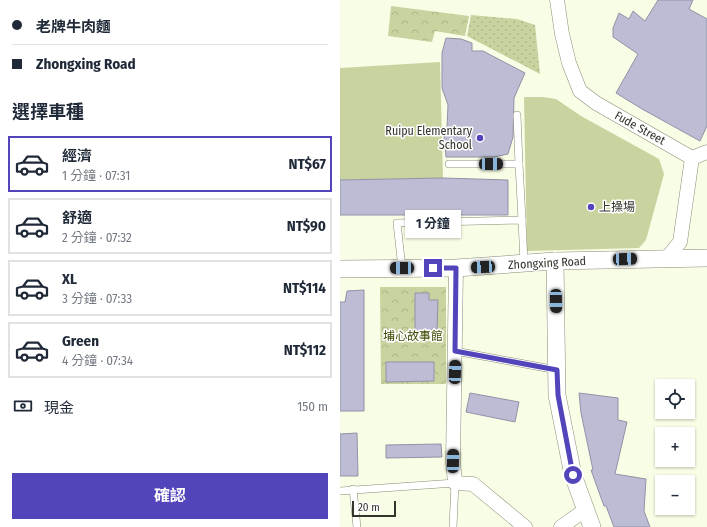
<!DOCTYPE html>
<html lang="zh-TW">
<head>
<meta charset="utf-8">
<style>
	:root { --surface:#fff; --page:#f2f2f3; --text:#1f2937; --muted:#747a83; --line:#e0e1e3; --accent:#5244bb }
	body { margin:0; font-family:"Fira Sans Condensed","Noto Sans TC",sans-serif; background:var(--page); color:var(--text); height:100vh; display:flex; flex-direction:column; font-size:15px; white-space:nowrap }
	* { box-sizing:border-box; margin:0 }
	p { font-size:13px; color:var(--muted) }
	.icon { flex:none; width:22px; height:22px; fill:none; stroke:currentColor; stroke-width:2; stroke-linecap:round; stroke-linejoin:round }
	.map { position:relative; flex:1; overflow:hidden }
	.sheet { display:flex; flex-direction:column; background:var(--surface); width:340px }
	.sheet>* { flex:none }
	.hud { display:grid; align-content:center; height:88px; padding:0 12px; background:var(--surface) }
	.controls { position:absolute; left:315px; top:379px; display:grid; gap:8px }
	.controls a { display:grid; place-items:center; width:40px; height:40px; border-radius:0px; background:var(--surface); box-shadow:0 1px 3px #0004; font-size:20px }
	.scale { position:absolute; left:12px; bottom:10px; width:44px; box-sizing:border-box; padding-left:4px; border:2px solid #33352c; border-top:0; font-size:11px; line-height:14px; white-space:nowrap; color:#33352c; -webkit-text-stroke:3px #fff; paint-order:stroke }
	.end { position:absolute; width:18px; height:18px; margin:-9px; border:5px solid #5244bb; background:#fff; box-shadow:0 0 0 2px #fff }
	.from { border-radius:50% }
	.bubble { position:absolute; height:28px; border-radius:0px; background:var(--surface); box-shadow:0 1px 3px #0004; font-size:13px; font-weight:700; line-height:28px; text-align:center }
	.car { position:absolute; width:12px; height:24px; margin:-12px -6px; border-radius:5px; box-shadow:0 0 3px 1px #0007; background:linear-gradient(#222 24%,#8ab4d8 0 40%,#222 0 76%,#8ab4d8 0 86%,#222 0) }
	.hud b { display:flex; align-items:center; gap:14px; height:38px; font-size:15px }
	.hud b+b { border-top:1px solid var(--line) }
	.hud i { width:10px; height:10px; background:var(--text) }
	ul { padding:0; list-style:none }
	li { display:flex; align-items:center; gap:12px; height:56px; margin:0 8px 6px; padding:0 4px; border:2px solid var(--line); border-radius:0px }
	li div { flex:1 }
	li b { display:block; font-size:15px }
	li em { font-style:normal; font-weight:700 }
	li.current { border-color:var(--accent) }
	li>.icon { width:36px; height:36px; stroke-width:1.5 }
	h2 { padding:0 12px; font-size:18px; line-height:48px }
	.pay { display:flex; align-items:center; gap:10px; height:44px; padding:0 12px; font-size:15px }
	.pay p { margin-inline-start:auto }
	.action { display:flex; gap:8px; margin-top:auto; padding:8px 12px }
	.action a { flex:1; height:46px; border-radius:0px; background:var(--accent); color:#fff; font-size:16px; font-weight:700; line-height:46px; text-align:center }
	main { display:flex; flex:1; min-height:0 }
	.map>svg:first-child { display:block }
	.grass { fill:url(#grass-dots) }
	.forest { fill:url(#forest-crowns) }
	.pitch { fill:#c8d39f }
	.building { fill:#bcbdd4; stroke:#9192a7 }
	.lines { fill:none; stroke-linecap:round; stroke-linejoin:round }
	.service-casing { stroke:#878c76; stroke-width:8 }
	.minor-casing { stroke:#878c76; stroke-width:15 }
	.tertiary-casing { stroke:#878c76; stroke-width:18 }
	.service { stroke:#fff; stroke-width:7 }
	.minor { stroke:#fff; stroke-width:14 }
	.tertiary { stroke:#fff; stroke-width:17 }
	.route { stroke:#5244bb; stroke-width:5 }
	.poi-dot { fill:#5244bb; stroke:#fff; stroke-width:1.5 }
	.labels { text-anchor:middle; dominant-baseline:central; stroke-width:3; stroke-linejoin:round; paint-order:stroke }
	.street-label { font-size:12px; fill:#33352c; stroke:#fff }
	.poi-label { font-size:12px; fill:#33352c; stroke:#fff; text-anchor:end }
	.park-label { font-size:12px; fill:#414a06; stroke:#fff }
</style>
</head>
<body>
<main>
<section class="sheet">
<div class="hud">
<b><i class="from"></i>老牌牛肉麵</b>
<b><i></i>Zhongxing Road</b>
</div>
<h2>選擇車種</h2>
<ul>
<li class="current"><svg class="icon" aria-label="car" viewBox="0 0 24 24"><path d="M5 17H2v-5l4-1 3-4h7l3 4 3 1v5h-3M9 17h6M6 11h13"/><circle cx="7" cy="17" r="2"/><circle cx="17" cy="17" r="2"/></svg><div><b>經濟</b><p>1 分鐘 · 07:31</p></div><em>NT$67</em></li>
<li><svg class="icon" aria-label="car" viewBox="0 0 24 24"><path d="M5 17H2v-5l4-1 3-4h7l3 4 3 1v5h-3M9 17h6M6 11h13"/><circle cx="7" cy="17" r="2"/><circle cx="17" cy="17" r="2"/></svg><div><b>舒適</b><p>2 分鐘 · 07:32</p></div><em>NT$90</em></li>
<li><svg class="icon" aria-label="car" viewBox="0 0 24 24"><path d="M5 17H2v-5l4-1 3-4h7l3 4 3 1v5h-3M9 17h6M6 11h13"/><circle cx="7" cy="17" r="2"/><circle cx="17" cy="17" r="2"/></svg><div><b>XL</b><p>3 分鐘 · 07:33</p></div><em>NT$114</em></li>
<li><svg class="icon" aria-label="car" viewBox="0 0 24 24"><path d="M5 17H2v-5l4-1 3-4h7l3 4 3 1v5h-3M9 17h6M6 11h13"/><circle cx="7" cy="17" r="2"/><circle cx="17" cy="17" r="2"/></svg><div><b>Green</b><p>4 分鐘 · 07:34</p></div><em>NT$112</em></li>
</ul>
<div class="pay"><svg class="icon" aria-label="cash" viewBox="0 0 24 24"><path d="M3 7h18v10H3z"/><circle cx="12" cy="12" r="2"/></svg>現金<p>150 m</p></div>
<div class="action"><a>確認</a></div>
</section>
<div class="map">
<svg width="367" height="527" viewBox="0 0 367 527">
	<defs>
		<pattern id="grass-dots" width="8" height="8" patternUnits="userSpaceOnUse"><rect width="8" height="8" fill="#c8d39f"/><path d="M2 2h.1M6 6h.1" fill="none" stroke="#acb689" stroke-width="1.8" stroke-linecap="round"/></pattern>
		<pattern id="forest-crowns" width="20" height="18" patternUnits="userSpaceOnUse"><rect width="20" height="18" fill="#c8d39f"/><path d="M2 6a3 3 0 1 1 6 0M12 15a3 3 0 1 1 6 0" fill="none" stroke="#acb689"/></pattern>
	</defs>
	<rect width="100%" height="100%" fill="#f8fde5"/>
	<polygon class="grass" points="131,15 177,19 195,25 200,74 127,36"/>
	<g class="forest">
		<polygon points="51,6 129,16 125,36 95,31 92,42 48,36"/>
		<polygon points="40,287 106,287 106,384 41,384"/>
	</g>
	<g class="pitch">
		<polygon points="100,62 103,178 0,180 0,68"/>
		<polygon points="184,97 203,97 216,99 241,116 319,159 324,174 306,240 299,248 187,251"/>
	</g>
	<g class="building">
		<polygon points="318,0 353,0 349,9 367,19 367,126 360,141 302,109 276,93 298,54 273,37 273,28 279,13 289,19 293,11 305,21"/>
		<polygon points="106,38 121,39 132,43 132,51 143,51 185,73 174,98 173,137 168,154 154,157 106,157 104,137 107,127 108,105 102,88 102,53"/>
		<polygon points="103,178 168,180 168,215 0,215 0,180"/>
		<polygon points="24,290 24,411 0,411 0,302 5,302 7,291"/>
		<polygon points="75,293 89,293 89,300 98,300 97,330 90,330 90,333 75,332"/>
		<polygon points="46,362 94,362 94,381 46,382"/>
		<polygon points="130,393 179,402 175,422 126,412"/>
		<polygon points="239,393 278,398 278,420 287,422 275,474 306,479 304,511 310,527 274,527 266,506 264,506 251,470 253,470 241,413"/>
		<polygon points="17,433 18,476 0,476 0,434"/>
		<polygon points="101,444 102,457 46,458 46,445"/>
	</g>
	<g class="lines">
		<defs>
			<g id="service">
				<polyline points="177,115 179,164"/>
				<polyline points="109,164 179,164 182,220"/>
				<polyline points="62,268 57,223 182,220 184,263"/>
				<polyline points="115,351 217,370"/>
				<polyline points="13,489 17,527"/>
				<polyline points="0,491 115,483 113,527"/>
			</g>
			<g id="minor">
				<polyline points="217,0 222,34 229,63 240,91 256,103 352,158 340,242 327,258"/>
				<polyline points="352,158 367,152"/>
				<polyline points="116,268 113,461 115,483 133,484 185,527"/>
				<polyline points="221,527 245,510"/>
			</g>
			<g id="tertiary">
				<polyline points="215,261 217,395 233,475 252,527"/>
				<polyline points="0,269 116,268 215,261 367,258"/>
			</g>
		</defs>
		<use href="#service" class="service-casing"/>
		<use href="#minor" class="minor-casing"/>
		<use href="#tertiary" class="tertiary-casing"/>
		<use href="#service" class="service"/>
		<use href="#minor" class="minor"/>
		<use href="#tertiary" class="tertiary"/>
	</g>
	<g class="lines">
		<polyline class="route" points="93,268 116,268 115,351 217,370 218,395 233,475"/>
	</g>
	<g class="poi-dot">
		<circle cx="140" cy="138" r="4"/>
		<circle cx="251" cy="207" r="4"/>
	</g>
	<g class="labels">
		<g class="street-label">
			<text transform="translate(300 128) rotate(29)">Fude Street</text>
			<text transform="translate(207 263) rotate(-3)">Zhongxing Road</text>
		</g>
		<g class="poi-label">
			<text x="132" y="131">Ruipu Elementary<tspan x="132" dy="14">School</tspan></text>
			<text x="259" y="207" text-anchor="start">上操場</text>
		</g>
		<g class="park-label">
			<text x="73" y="336">埔心故事館</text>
		</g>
	</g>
</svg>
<div class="controls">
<a><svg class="icon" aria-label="locate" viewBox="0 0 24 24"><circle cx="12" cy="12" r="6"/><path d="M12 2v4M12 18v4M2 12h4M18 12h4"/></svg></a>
<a>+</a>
<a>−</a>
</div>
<div class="scale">20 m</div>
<i class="end from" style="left:233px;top:475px"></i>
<i class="end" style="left:93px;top:268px"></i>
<div class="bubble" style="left:65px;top:210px;width:56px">1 分鐘</div>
<i class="car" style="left:151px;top:164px;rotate:90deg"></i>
<i class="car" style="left:285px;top:259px;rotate:88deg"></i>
<i class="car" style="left:143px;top:267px;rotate:267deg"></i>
<i class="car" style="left:62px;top:268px;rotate:270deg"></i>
<i class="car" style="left:216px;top:301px;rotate:179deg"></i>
<i class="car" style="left:115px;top:372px;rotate:2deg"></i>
<i class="car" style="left:113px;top:461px;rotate:1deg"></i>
</div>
</main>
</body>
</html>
